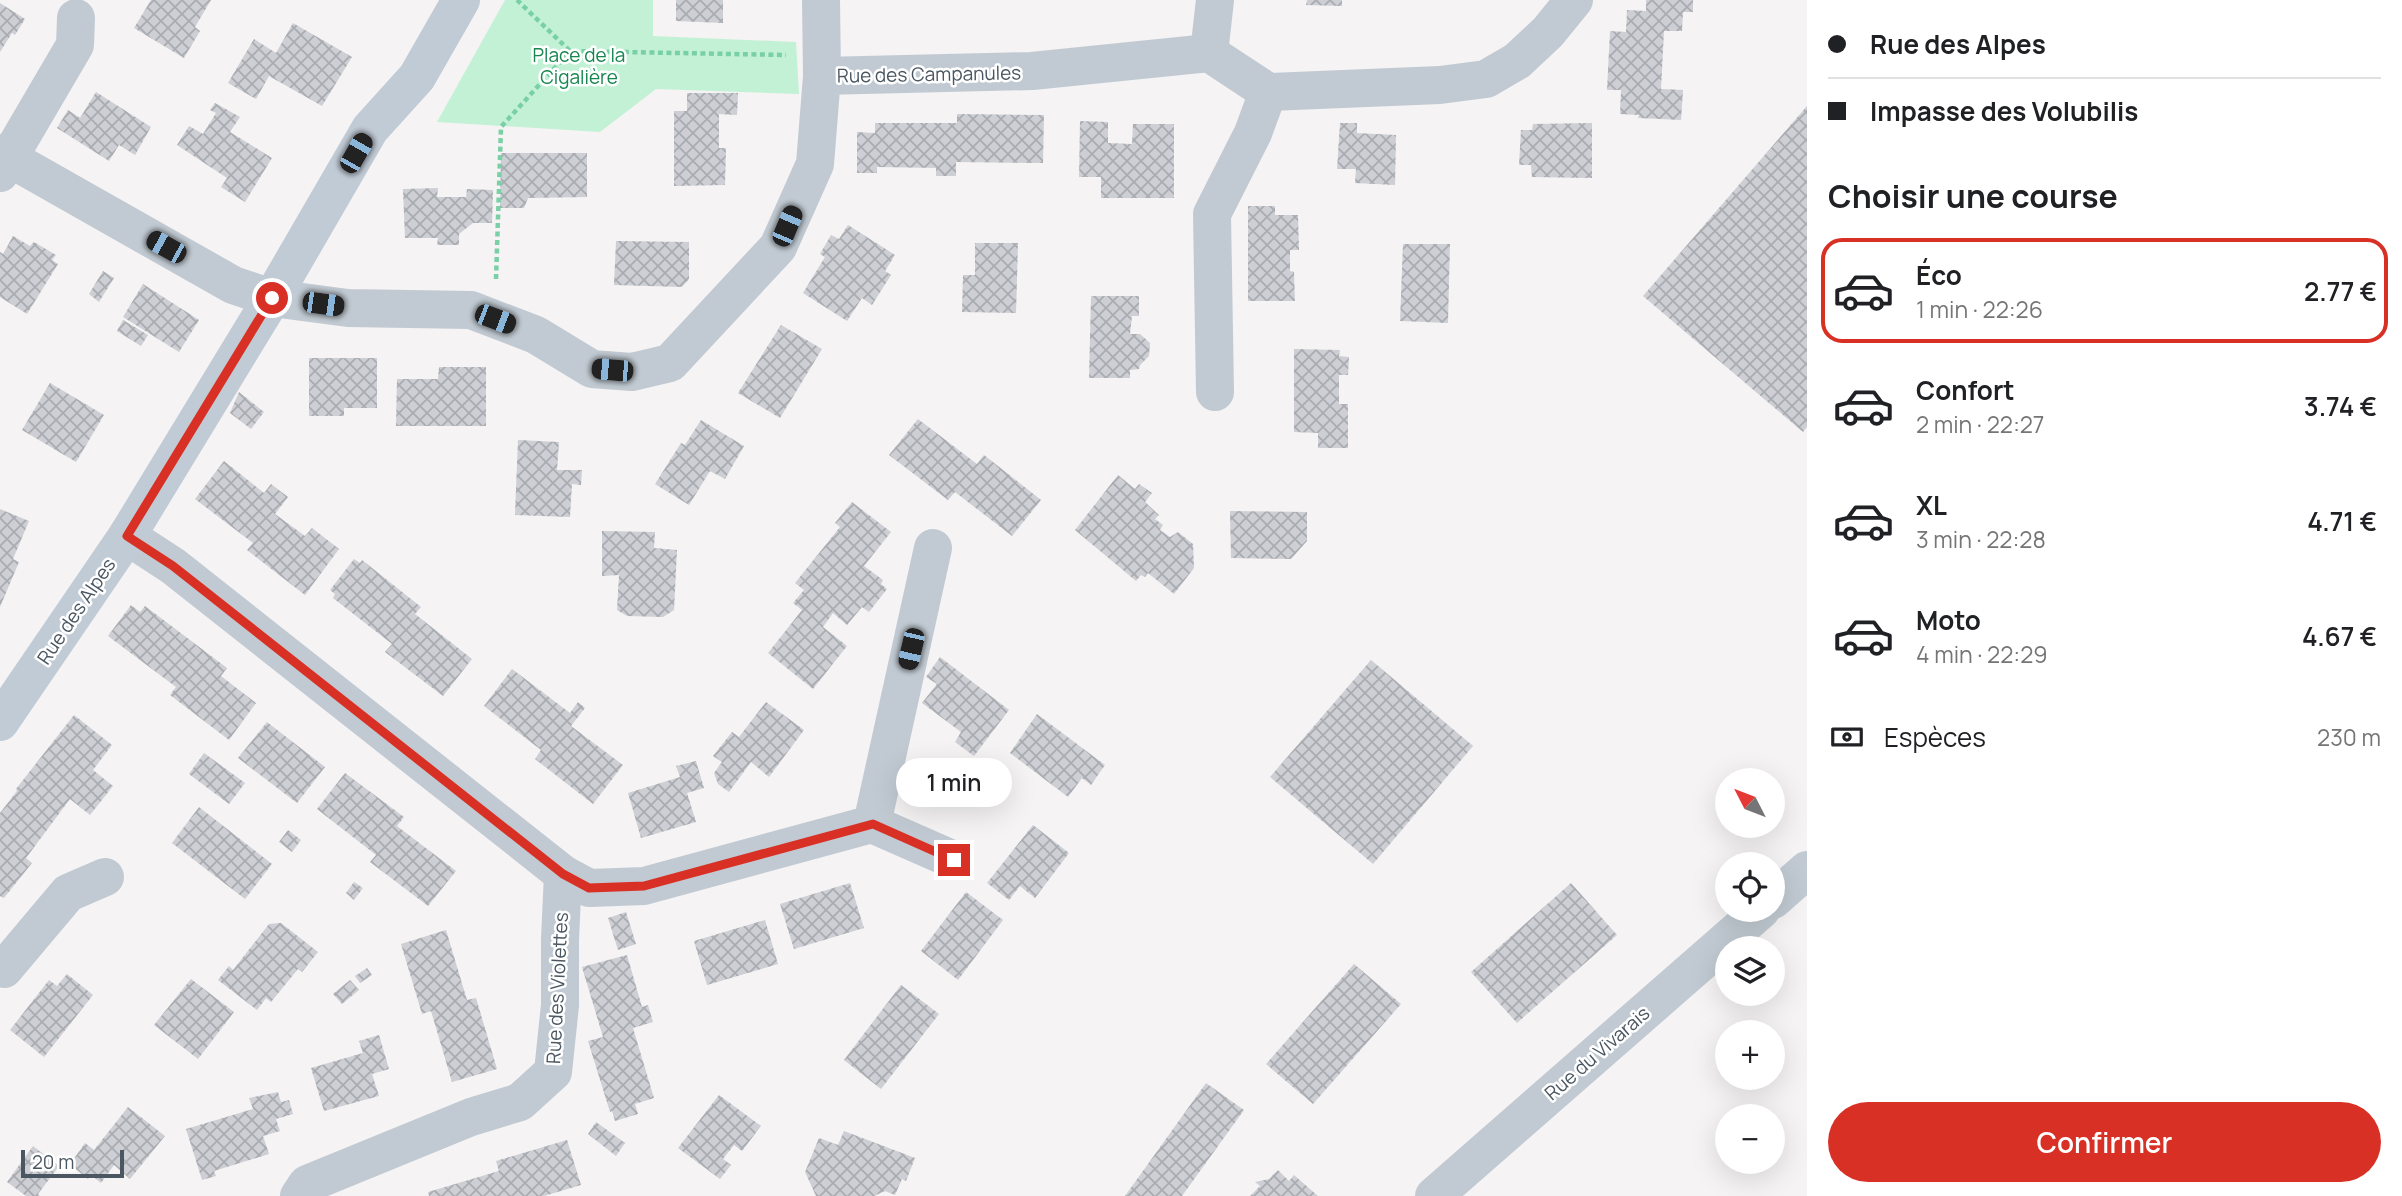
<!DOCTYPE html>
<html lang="fr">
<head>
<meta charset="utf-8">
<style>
	:root { --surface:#fff; --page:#f2f2f2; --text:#202124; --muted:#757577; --line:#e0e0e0; --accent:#d93025 }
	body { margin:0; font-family:Manrope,sans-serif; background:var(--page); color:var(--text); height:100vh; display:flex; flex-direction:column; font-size:26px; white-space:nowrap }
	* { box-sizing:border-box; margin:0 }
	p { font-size:23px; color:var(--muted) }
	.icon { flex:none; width:38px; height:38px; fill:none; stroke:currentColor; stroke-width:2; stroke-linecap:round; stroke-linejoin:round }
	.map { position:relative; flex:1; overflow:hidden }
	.panel { display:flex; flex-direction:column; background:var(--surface); width:595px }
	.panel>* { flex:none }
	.hud { display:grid; align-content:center; height:154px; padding:0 21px; background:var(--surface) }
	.needle { width:46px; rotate:312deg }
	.fabs { position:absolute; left:1715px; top:768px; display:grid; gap:14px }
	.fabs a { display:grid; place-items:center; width:70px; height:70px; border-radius:50%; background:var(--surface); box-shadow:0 7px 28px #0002; font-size:35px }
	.scale { position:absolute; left:21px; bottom:18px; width:103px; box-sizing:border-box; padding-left:7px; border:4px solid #4a5661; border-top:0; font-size:19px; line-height:24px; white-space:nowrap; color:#4a5661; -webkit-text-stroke:5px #fff; paint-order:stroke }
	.end { position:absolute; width:32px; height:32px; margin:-16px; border:9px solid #d93025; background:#fff; box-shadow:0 0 0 4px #fff }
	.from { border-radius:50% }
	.bubble { position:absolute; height:49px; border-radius:24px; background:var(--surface); box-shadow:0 7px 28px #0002; font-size:23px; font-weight:600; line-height:49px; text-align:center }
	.car { position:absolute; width:21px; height:42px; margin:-21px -10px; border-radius:9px; box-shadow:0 0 5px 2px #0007; background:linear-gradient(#222 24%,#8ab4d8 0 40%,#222 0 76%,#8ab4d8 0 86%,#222 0) }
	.hud b { display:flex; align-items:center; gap:24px; height:66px; font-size:26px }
	.hud b+b { border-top:2px solid var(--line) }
	.hud i { width:18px; height:18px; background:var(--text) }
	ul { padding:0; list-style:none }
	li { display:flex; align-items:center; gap:21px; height:105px; margin:0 14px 10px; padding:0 7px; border:4px solid transparent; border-radius:21px }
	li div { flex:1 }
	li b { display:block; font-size:26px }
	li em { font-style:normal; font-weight:600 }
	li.selected { border-color:var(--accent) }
	li>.icon { width:63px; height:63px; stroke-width:1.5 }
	h2 { padding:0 21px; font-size:32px; line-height:84px }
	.pay { display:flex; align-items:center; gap:18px; height:77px; padding:0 21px; font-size:26px }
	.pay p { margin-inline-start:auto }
	.action { display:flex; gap:14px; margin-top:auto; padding:14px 21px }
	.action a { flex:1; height:80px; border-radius:42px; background:var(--accent); color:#fff; font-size:28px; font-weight:600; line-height:80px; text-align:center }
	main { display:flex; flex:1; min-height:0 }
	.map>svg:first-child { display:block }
	.park { fill:#c3f1d5 }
	.building { fill:url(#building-cross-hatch) }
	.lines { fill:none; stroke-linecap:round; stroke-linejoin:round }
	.path { stroke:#7ad0a6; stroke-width:4.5; stroke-dasharray:5 3.5; stroke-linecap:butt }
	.street { stroke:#c1cad2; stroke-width:38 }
	.secondary { stroke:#c1cbd6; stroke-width:38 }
	.route { stroke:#d93025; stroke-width:9 }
	.labels { text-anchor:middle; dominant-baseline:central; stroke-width:5; stroke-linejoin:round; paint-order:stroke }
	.park-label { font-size:19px; fill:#17864f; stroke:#fff }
	.street-label { font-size:19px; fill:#4a5661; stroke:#fff }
</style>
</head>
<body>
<main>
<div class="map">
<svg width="1807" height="1196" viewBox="0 0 1807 1196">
	<defs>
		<pattern id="building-cross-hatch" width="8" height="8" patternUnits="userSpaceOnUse" patternTransform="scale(1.75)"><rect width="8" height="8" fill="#cdcfd5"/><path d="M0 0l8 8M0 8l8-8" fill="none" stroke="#a8abb0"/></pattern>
	</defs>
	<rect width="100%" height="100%" fill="#f5f3f3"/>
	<polygon class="park" points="505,0 653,0 653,36 796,42 799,94 656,89 600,132 437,122"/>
	<g class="building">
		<polygon points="151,0 211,0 195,27 200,31 184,58 134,28"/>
		<polygon points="676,0 723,0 723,23 676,21"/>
		<polygon points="1307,0 1342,0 1342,6 1306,5"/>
		<polygon points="1646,0 1693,0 1693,12 1683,12 1682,31 1664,31 1661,89 1683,90 1681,120 1638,118 1639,115 1620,114 1621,90 1607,90 1610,31 1626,32 1627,10 1646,11"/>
		<polygon points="0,3 25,19 15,35 12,33 0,52"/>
		<polygon points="293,23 352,57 322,106 269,76 256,99 228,83 254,39 276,53"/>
		<polygon points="96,92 151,127 135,155 119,145 109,161 57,128 68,110 80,118"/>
		<polygon points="687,93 738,93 737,115 719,114 719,148 726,148 725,185 674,186 674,111 687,111"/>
		<polygon points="215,103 240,117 230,132 272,158 245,202 221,187 227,178 177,145 189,126 203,134 216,113 210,110"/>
		<polygon points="1807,106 1807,427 1803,432 1643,296"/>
		<polygon points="957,114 1044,115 1043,163 956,162 956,176 936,176 936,168 877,167 877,173 857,173 857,132 875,133 875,123 957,123"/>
		<polygon points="1080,121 1108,122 1108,143 1132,144 1133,124 1174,124 1174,198 1101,198 1101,177 1079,177"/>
		<polygon points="1340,123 1357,123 1357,133 1396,135 1395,185 1355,183 1356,169 1337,169"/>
		<polygon points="1592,123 1592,178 1532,177 1531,165 1519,165 1521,130 1532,130 1533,124"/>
		<polygon points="501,153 587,153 587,197 528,198 524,208 500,208"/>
		<polygon points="438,188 437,197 466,197 467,189 493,190 492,223 473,223 459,234 459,245 437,245 438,238 405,238 403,189"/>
		<polygon points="1248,206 1275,206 1275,215 1298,215 1299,250 1290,250 1290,271 1294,272 1295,301 1248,301"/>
		<polygon points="848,225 895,255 885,271 891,275 872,305 862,298 847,321 803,293 825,257 820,254 831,235 839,239"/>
		<polygon points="13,236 30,246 34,242 56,255 52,260 58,264 27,314 0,297 0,252 3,254"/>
		<polygon points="616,241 689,242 689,279 682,287 614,285"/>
		<polygon points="975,243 1018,243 1016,313 962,312 963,275 975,275"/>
		<polygon points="1403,244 1450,244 1448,323 1400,321"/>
		<polygon points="103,271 114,278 99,302 89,294"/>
		<polygon points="143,284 199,320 179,352 123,317"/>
		<polygon points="1091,296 1139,296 1139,316 1132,316 1130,334 1140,334 1150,343 1149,356 1140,365 1139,369 1130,370 1130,378 1089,378"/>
		<polygon points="123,320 148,335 141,346 117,331"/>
		<polygon points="781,325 822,349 780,418 738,393"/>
		<polygon points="1294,349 1340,350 1339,356 1349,357 1348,375 1339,375 1339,404 1348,404 1348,448 1318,448 1318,433 1294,432"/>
		<polygon points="309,358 377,358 377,408 344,408 344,416 309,416"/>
		<polygon points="439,367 486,367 486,426 396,426 397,379 438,379"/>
		<polygon points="50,383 104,415 76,462 22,430"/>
		<polygon points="239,392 264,412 251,429 230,413"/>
		<polygon points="918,419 977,464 984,455 1041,500 1012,536 955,492 948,500 889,455"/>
		<polygon points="701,420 744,446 725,479 710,471 689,505 655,484 681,443 685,445"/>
		<polygon points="518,440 559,442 557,470 582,470 581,485 572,484 570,517 515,515"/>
		<polygon points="224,461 264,493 271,484 288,497 275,514 305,536 312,528 339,549 305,595 247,550 253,543 195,499"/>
		<polygon points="1118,475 1135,489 1139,484 1152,493 1145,502 1159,515 1155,519 1163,525 1160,530 1170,537 1178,532 1193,544 1194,568 1174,594 1148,573 1145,577 1141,575 1136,581 1075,530"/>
		<polygon points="852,502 891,532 864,566 883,580 881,584 887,589 869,612 862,607 847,625 833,613 823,627 847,646 813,689 768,653 802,610 793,603 804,590 795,583 840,527 835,523"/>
		<polygon points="0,509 29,521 13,559 19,562 0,607"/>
		<polygon points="1230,511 1307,512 1307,541 1291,559 1231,558"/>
		<polygon points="602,531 655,532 654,548 677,550 674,610 663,617 627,616 617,610 619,575 602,576"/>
		<polygon points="354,559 360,563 362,560 421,607 415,614 472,659 443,696 385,652 392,644 333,598 335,594 330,590"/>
		<polygon points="131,605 140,612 145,606 227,668 221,676 256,703 229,740 170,695 176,687 108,636"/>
		<polygon points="940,657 1009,710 974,756 955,742 961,732 922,703 937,684 926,677"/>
		<polygon points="1371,660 1473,746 1373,864 1270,777"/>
		<polygon points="512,669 570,713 578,702 585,708 571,726 623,765 593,804 535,759 541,750 484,706"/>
		<polygon points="766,702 804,730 769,777 751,762 729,792 718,784 714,773 722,762 713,756 732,732 739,737"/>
		<polygon points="1037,714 1105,765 1091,785 1082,778 1068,797 1010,753"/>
		<polygon points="74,715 112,745 93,770 113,786 90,815 70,799 26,858 32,863 4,898 0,896 0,813 17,791 16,789"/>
		<polygon points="267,722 325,767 297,803 238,758"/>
		<polygon points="204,753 245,783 229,804 189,774"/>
		<polygon points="696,761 704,788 687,793 696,822 641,838 628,793 680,777 676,766"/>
		<polygon points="345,773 404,817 397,826 456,871 428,906 370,862 376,855 317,809"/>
		<polygon points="199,807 272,864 245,899 172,843"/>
		<polygon points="1033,825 1069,853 1035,898 1020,886 1009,900 987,883"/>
		<polygon points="288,830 301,840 292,852 279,842"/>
		<polygon points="354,882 363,888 354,900 346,893"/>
		<polygon points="850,883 864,928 794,949 780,904"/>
		<polygon points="1571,883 1617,935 1517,1023 1471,972"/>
		<polygon points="966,892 1003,920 958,980 921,951"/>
		<polygon points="626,912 636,944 618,950 608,918"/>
		<polygon points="765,920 778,964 707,985 694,941"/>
		<polygon points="281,923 318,952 302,972 298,969 271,1002 266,998 257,1010 218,980 229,966 233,970 269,924"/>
		<polygon points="446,930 467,1000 476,998 497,1069 452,1082 431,1011 422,1014 401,944"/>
		<polygon points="627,955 642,1007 648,1005 653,1022 633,1028 654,1098 635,1104 638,1114 615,1121 612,1111 610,1112 588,1041 603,1037 582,967"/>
		<polygon points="1354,964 1401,1004 1313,1104 1266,1064"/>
		<polygon points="367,968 372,975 360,983 355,976"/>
		<polygon points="67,974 93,995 44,1057 10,1030 49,980 57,986"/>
		<polygon points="191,979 234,1012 198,1059 154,1025"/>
		<polygon points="350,980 359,990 342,1004 333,994"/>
		<polygon points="901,985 939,1014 881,1089 844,1060"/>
		<polygon points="379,1035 389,1069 372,1074 379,1096 324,1111 311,1068 363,1053 359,1041"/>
		<polygon points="1206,1083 1244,1110 1182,1196 1125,1196"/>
		<polygon points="278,1092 281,1102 289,1100 293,1114 276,1119 280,1131 263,1136 269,1154 214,1171 216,1176 202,1180 186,1129 253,1109 249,1098"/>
		<polygon points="719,1095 761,1126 742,1151 734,1145 723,1159 731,1165 720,1179 678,1148"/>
		<polygon points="128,1107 165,1136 130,1179 114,1165 101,1183 91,1175 88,1179 72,1166 75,1162 73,1160 85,1143 94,1150"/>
		<polygon points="596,1122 625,1143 616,1156 588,1134"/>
		<polygon points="844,1131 915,1158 906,1181 902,1179 895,1195 885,1191 874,1196 816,1196 805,1172 819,1138 838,1145"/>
		<polygon points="567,1140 581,1185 544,1196 429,1196 428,1192 499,1171 496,1161"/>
		<polygon points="33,1146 59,1166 38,1194 40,1196 26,1196 7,1182"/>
		<polygon points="1278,1170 1289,1181 1294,1175 1318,1196 1250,1196 1260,1186 1255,1182 1269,1179"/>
	</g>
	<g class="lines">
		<g class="path">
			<polyline points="517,0 570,51 786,55"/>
			<polyline points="496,279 501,127 570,51"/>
		</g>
		<g class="street">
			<polyline points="821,0 822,76"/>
			<polyline points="1209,53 1215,0"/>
			<polyline points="0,153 233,285 272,298 348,308 471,310 536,335 592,369 632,372 670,363 778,247 815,164 822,76 1032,71 1209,53 1268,92 1440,85 1486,79 1517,61 1548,32 1574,0"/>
			<polyline points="0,173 75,45 76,18"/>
			<polyline points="1215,392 1212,214 1253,133 1268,92"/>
			<polyline points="127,536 173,566 563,874 589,888 644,886 872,824 933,548"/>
			<polyline points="872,824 954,860"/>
			<polyline points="1773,900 1807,870"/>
			<polyline points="0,966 4,969 68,893 105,877"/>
			<polyline points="299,1196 307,1184 471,1117 520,1102 553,1072 560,1005 560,939 563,874"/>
			<polyline points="1434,1196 1761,910"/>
		</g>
		<polyline class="secondary" points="0,722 127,536 272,298 370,129 417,77 461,0"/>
	</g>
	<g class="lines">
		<polyline class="route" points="272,298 127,536 173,566 563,874 589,888 644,886 873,824 954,860"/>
	</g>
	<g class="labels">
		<g class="park-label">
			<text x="579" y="55">Place de la<tspan x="579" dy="22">Cigalière</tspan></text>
		</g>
		<g class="street-label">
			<text transform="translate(929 74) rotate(-1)">Rue des Campanules</text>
			<text transform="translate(76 611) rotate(-56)">Rue des Alpes</text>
			<text transform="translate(557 988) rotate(-87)">Rue des Violettes</text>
			<text transform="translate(1597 1053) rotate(-41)">Rue du Vivarais</text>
		</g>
	</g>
</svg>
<div class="fabs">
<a><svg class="needle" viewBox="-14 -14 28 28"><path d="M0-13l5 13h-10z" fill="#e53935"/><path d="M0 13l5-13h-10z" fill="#757577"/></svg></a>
<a><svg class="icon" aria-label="locate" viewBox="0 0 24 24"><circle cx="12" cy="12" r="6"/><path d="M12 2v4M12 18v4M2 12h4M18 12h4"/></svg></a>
<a><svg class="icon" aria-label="layers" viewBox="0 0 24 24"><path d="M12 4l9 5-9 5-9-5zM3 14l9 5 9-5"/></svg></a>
<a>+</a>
<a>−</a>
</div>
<div class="scale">20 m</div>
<i class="end from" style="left:272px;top:298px"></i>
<i class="end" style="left:954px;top:860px"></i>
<div class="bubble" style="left:896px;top:758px;width:116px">1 min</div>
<i class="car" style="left:356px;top:153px;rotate:30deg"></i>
<i class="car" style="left:787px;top:226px;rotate:23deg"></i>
<i class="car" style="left:166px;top:247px;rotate:299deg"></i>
<i class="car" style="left:323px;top:304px;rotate:98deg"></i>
<i class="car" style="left:495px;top:319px;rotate:111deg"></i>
<i class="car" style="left:612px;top:370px;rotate:275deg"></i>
<i class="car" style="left:911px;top:649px;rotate:193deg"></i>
</div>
<section class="panel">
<div class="hud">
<b><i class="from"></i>Rue des Alpes</b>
<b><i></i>Impasse des Volubilis</b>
</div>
<h2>Choisir une course</h2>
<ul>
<li class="selected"><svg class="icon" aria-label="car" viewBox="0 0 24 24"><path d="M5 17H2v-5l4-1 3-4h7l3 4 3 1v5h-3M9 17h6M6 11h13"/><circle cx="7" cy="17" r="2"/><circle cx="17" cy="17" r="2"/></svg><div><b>Éco</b><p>1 min · 22:26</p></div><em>2.77 €</em></li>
<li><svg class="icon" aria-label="car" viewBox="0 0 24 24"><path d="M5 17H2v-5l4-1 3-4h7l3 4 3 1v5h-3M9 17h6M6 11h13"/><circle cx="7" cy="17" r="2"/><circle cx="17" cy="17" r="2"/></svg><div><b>Confort</b><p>2 min · 22:27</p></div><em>3.74 €</em></li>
<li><svg class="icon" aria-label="car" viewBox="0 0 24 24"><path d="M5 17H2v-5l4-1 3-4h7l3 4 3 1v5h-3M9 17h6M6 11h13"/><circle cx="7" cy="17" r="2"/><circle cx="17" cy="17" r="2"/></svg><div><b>XL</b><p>3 min · 22:28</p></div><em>4.71 €</em></li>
<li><svg class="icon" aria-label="car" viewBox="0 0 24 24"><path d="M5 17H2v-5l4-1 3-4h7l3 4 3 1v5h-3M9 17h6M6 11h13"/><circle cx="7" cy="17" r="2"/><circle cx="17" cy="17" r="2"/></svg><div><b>Moto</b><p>4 min · 22:29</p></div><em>4.67 €</em></li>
</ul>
<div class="pay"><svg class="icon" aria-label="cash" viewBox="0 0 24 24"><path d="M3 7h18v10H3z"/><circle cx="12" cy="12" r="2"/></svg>Espèces<p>230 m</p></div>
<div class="action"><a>Confirmer</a></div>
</section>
</main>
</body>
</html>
